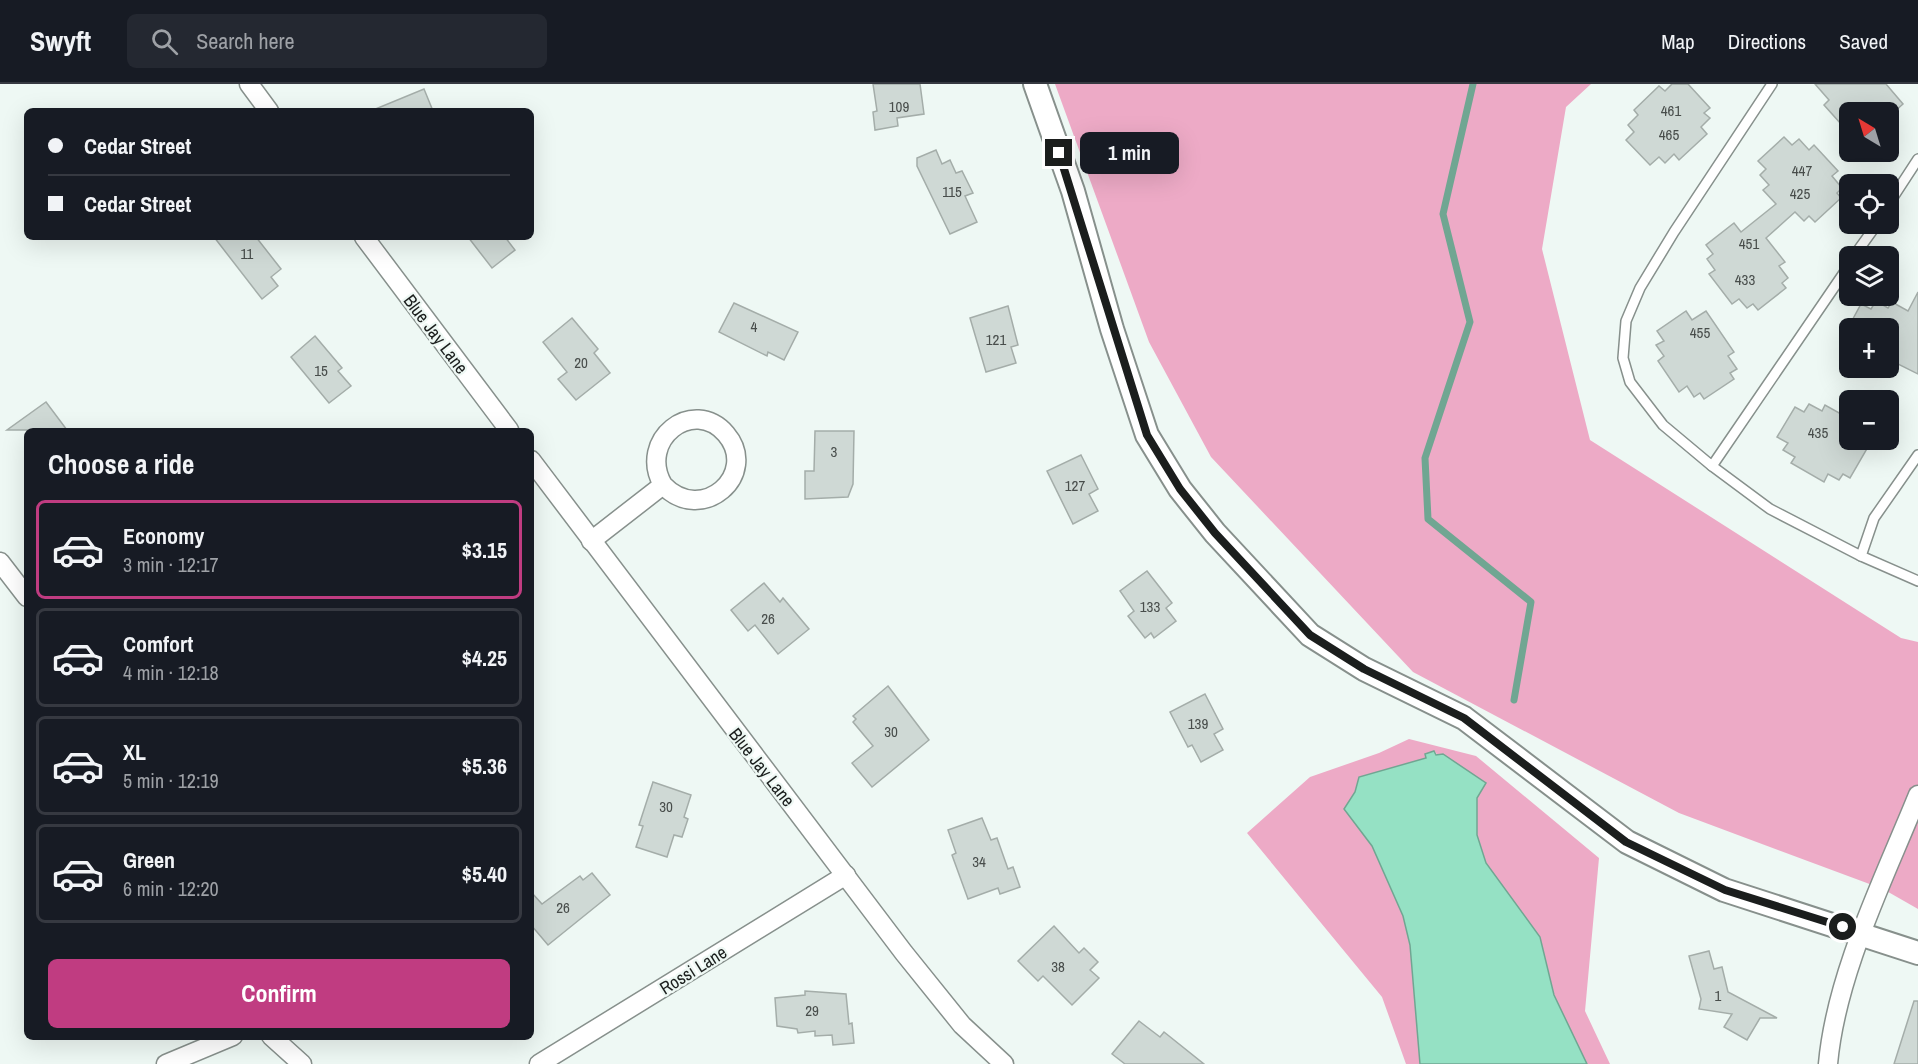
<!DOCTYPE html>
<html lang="en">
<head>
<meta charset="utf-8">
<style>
	:root { --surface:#171b24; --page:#242831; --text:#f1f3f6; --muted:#9ea1a6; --line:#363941; --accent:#c03c81 }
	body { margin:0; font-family:"Archivo Narrow",sans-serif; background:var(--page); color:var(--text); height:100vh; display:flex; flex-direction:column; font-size:22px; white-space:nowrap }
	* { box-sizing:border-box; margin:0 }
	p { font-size:20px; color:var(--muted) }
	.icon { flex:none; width:33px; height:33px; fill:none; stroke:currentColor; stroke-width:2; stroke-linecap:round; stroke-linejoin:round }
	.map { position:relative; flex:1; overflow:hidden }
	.sheet { position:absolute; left:24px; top:344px; width:510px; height:612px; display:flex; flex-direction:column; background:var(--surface); border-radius:9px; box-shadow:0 6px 24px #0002 }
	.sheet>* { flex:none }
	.hud { position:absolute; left:24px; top:24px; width:510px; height:132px; border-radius:9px; box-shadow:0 6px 24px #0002; display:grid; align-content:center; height:132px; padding:0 24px; background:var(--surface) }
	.needle { width:39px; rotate:322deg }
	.fabs { position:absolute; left:1839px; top:18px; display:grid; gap:12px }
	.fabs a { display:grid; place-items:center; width:60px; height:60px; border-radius:9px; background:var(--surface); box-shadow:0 6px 24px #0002; font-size:30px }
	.end { position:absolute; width:27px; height:27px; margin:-14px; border:8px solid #1b1e1d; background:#fff; box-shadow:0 0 0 3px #fff }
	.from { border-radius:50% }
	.bubble { position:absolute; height:42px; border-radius:9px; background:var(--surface); box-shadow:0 6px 24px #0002; font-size:20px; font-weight:700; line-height:42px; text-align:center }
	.hud b { display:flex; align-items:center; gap:21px; height:57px; font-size:22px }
	.hud b+b { border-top:2px solid var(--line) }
	.hud i { width:15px; height:15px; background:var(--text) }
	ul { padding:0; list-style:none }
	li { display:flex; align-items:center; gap:18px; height:99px; margin:0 12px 9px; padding:0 12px; border:3px solid var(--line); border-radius:9px }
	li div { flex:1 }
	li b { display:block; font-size:22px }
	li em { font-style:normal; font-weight:700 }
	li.current { border-color:var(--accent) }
	li>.icon { width:54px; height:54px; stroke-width:1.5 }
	h2 { padding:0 24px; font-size:27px; line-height:72px }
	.cta { display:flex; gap:12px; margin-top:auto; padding:12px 24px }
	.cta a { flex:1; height:69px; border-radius:9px; background:var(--accent); color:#fff; font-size:24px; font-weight:700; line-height:69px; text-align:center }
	header { display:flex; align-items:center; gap:36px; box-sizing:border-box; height:84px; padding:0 30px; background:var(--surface); border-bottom:2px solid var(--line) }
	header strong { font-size:28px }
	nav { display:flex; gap:33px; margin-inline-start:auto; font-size:21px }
	.search { width:420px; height:54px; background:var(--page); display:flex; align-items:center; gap:15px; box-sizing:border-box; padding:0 21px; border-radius:9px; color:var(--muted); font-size:22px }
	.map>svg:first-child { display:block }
	.forest { fill:#edaac6 }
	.water { fill:#95e1c4; stroke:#70a692; stroke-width:1.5 }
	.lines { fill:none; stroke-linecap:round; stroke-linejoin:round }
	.stream { stroke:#70a692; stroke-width:7 }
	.building { fill:#cfd9d5; stroke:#a4ada9; stroke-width:1.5 }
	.service-casing { stroke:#87908c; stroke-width:12 }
	.minor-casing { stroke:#87908c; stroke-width:21 }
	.tertiary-casing { stroke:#87908c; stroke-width:26 }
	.service { stroke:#fff; stroke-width:9 }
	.minor { stroke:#fff; stroke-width:18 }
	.tertiary { stroke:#fff; stroke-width:22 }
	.route { stroke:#1b1e1d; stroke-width:8 }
	.labels { text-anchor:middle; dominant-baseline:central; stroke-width:4.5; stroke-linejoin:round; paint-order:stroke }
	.number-label { font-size:15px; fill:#484d4b }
	.street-label { font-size:18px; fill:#1b1e1d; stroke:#eef8f4 }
</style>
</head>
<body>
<header>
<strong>Swyft</strong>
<div class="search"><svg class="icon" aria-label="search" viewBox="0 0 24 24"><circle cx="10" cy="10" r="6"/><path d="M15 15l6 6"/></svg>Search here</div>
<nav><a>Map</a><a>Directions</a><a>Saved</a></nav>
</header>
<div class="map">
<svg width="1918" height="980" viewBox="0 0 1918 980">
	<rect width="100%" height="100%" fill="#eef8f4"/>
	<g class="forest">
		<polygon points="1055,0 1591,0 1566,23 1542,165 1590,356 1901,554 1918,558 1918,825 1883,805 1679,729 1413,588 1211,373 1149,258"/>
		<polygon points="1409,655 1476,672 1599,774 1585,927 1610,980 1587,980 1554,911 1540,853 1486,779 1477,751 1477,714 1434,667 1425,670 1427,674 1359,693 1355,708 1344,725 1372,762 1403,832 1410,861 1420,980 1406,980 1382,913 1247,749 1310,693 1379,669"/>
	</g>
	<polygon class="water" points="1434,667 1436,671 1443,670 1486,699 1477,714 1477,751 1486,779 1540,853 1554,911 1587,980 1420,980 1410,861 1403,832 1372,762 1344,725 1355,708 1359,693 1426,674 1425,670"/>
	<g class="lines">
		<polyline class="stream" points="1473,0 1443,130 1470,238 1425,374 1428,435 1531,518 1514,616"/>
	</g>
	<g class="building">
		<polygon points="873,0 920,0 924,30 897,34 898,42 875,46 873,28 877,27"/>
		<polygon points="1672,0 1688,0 1710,24 1704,29 1710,34 1701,43 1707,50 1679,76 1674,70 1665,79 1659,73 1650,81 1626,56 1634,48 1628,41 1638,31 1634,26 1659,2 1665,7"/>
		<polygon points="1815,0 1886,0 1903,20 1894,28 1850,28 1850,50 1824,21 1829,16"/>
		<polygon points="424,5 433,27 373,27 373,26"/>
		<polygon points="1784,53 1792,61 1799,55 1809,66 1814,61 1838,87 1832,92 1842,104 1837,109 1841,114 1815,138 1809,132 1804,137 1795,128 1766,154 1785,178 1779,182 1788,194 1782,199 1786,204 1758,226 1753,220 1747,224 1739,215 1732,220 1709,190 1715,186 1707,175 1713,170 1706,161 1734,139 1741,148 1776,120 1763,106 1769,101 1760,91 1766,85 1758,77"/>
		<polygon points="936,66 942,80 950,76 956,89 962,87 973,109 965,112 977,138 950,150 917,82 917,74"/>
		<polygon points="214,153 256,153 281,185 271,193 278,202 262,215"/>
		<polygon points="468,153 505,153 515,166 492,184"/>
		<polygon points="1918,208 1918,290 1888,275 1888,262 1898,244 1848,244 1861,220 1871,225 1876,217 1888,224 1892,218 1908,227"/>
		<polygon points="734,219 798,248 784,276 768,268 767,272 719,248"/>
		<polygon points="1008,222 1018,261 1011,263 1016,279 986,288 970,234"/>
		<polygon points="1686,227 1692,236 1706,227 1734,268 1728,272 1737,285 1730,289 1734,295 1704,315 1700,309 1694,313 1687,302 1679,308 1658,277 1664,272 1656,261 1664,257 1657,247"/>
		<polygon points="572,234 598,265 594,269 610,289 576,316 558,295 567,288 543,258"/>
		<polygon points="315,252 342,284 338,287 351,302 329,319 291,273"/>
		<polygon points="46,318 67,346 7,346"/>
		<polygon points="1809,320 1822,327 1825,321 1850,335 1850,356 1868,363 1850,394 1843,390 1839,396 1828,390 1824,398 1791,379 1795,373 1783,366 1788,359 1777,353 1795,323 1804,328"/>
		<polygon points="815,347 854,347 853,400 848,413 805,415 805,387 814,387"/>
		<polygon points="1081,371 1098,405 1089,410 1098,427 1073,440 1047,387"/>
		<polygon points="1147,487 1172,519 1166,524 1176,537 1154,554 1151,549 1145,554 1128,532 1134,527 1120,507"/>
		<polygon points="764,499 780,518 783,514 809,545 778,570 755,541 748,547 731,526"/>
		<polygon points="888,602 929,656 872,703 852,679 873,662 853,638 856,635 853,632"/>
		<polygon points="1205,610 1223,645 1214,650 1223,666 1201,678 1192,661 1188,663 1170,628"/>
		<polygon points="653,698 691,711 684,733 688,735 682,753 674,751 667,773 636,763 643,742 639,741"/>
		<polygon points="982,734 991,756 997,754 1008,785 1013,783 1020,803 1000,810 998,804 968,815 952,771 956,769 948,746"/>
		<polygon points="592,789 610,811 548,861 531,841 531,808 542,820 580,792 583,796"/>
		<polygon points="1054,842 1079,869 1084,864 1098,878 1090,886 1099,894 1072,921 1043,892 1038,897 1018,877"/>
		<polygon points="1709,867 1714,885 1722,883 1728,908 1777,934 1760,934 1747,956 1724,943 1732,930 1699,925 1701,915 1689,872"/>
		<polygon points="805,907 846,910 849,940 852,939 854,959 833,961 832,951 815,952 815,947 798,949 797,945 777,942 775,914 805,911"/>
		<polygon points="1914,917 1918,917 1918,980 1894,980"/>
		<polygon points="1139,937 1160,953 1164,948 1204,980 1125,980 1112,970"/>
	</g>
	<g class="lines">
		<defs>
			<g id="service">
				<polyline points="1772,0 1674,148 1640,204 1626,237 1623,274 1630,298 1663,341 1712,382 1850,180"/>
				<polyline points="1888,121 1918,75"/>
				<polyline points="1854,172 1877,140"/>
				<polyline points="1712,382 1770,425 1861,472 1874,434 1918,371"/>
				<polyline points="1861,472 1918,497"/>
			</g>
			<g id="minor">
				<polyline points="249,0 269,27"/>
				<polyline points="364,153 509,346"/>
				<polyline points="531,376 904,869 962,941 1004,980"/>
				<path d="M591 457 663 401C702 442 760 390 726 350 693 312 637 356 663 401"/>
				<polyline points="0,478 27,513"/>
				<polyline points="271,952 302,980"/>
				<polyline points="166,980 233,952"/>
				<polyline points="539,980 846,791"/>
				<path d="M1828 980C1836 890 1884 795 1918 711"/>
			</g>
			<polyline id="tertiary" points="1035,0 1073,107 1112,245 1147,351 1180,405 1215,449 1310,551 1364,585 1464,634 1627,758 1724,806 1918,869"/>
		</defs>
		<use href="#service" class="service-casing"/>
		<use href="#minor" class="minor-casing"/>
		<use href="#tertiary" class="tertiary-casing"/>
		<use href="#service" class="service"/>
		<use href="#minor" class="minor"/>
		<use href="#tertiary" class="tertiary"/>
	</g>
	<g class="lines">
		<polyline class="route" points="1059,69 1147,351 1180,405 1215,449 1310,551 1364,585 1464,634 1626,758 1725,806 1843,843"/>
	</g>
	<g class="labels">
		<g class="number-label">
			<text x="899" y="22">109</text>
			<text x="1671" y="26">461</text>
			<text x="1669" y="50">465</text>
			<text x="1802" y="86">447</text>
			<text x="952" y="107">115</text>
			<text x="1800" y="109">425</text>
			<text x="1749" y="159">451</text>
			<text x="247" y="169">11</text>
			<text x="1745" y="195">433</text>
			<text x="754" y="242">4</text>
			<text x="1700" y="248">455</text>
			<text x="996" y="255">121</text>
			<text x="581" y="278">20</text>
			<text x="321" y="286">15</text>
			<text x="1818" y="348">435</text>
			<text x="834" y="367">3</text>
			<text x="1075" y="401">127</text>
			<text x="1150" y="522">133</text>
			<text x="768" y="534">26</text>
			<text x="1198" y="639">139</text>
			<text x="891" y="647">30</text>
			<text x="666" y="722">30</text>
			<text x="979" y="777">34</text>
			<text x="563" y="823">26</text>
			<text x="1058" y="882">38</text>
			<text x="1718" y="911">1</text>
			<text x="812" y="926">29</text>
		</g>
		<g class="street-label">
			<text transform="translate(436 250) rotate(53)">Blue Jay Lane</text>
			<text transform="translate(762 683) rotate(52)">Blue Jay Lane</text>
			<text transform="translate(693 886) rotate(-32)">Rossi Lane</text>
		</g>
	</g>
</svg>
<div class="fabs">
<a><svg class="needle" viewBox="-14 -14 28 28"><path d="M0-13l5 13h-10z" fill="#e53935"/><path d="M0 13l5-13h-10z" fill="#9ea1a6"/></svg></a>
<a><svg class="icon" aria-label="locate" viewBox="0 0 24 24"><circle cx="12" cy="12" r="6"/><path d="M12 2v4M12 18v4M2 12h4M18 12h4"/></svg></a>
<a><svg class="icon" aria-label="layers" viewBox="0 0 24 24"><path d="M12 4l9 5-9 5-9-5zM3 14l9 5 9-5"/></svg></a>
<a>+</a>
<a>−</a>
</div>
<i class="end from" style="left:1843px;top:843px"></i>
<i class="end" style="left:1059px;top:69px"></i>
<div class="bubble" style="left:1080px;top:48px;width:99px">1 min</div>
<div class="hud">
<b><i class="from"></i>Cedar Street</b>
<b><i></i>Cedar Street</b>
</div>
<section class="sheet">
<h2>Choose a ride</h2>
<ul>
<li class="current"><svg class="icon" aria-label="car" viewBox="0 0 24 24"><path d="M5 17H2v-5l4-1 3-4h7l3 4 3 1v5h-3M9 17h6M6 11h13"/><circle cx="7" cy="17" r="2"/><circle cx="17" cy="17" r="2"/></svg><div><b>Economy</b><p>3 min · 12:17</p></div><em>$3.15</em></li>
<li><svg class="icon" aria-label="car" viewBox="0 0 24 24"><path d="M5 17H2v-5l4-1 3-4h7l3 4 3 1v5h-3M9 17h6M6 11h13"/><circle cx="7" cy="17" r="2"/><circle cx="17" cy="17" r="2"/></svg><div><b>Comfort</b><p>4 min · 12:18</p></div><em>$4.25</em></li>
<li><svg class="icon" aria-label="car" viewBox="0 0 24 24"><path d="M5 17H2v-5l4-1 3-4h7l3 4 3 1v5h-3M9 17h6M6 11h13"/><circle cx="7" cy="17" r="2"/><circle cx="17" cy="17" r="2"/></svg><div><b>XL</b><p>5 min · 12:19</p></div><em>$5.36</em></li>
<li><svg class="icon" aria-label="car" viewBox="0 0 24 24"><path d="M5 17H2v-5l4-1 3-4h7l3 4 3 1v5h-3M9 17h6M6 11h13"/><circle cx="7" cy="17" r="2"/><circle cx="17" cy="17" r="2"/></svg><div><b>Green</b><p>6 min · 12:20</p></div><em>$5.40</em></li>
</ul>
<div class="cta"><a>Confirm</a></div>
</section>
</div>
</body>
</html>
